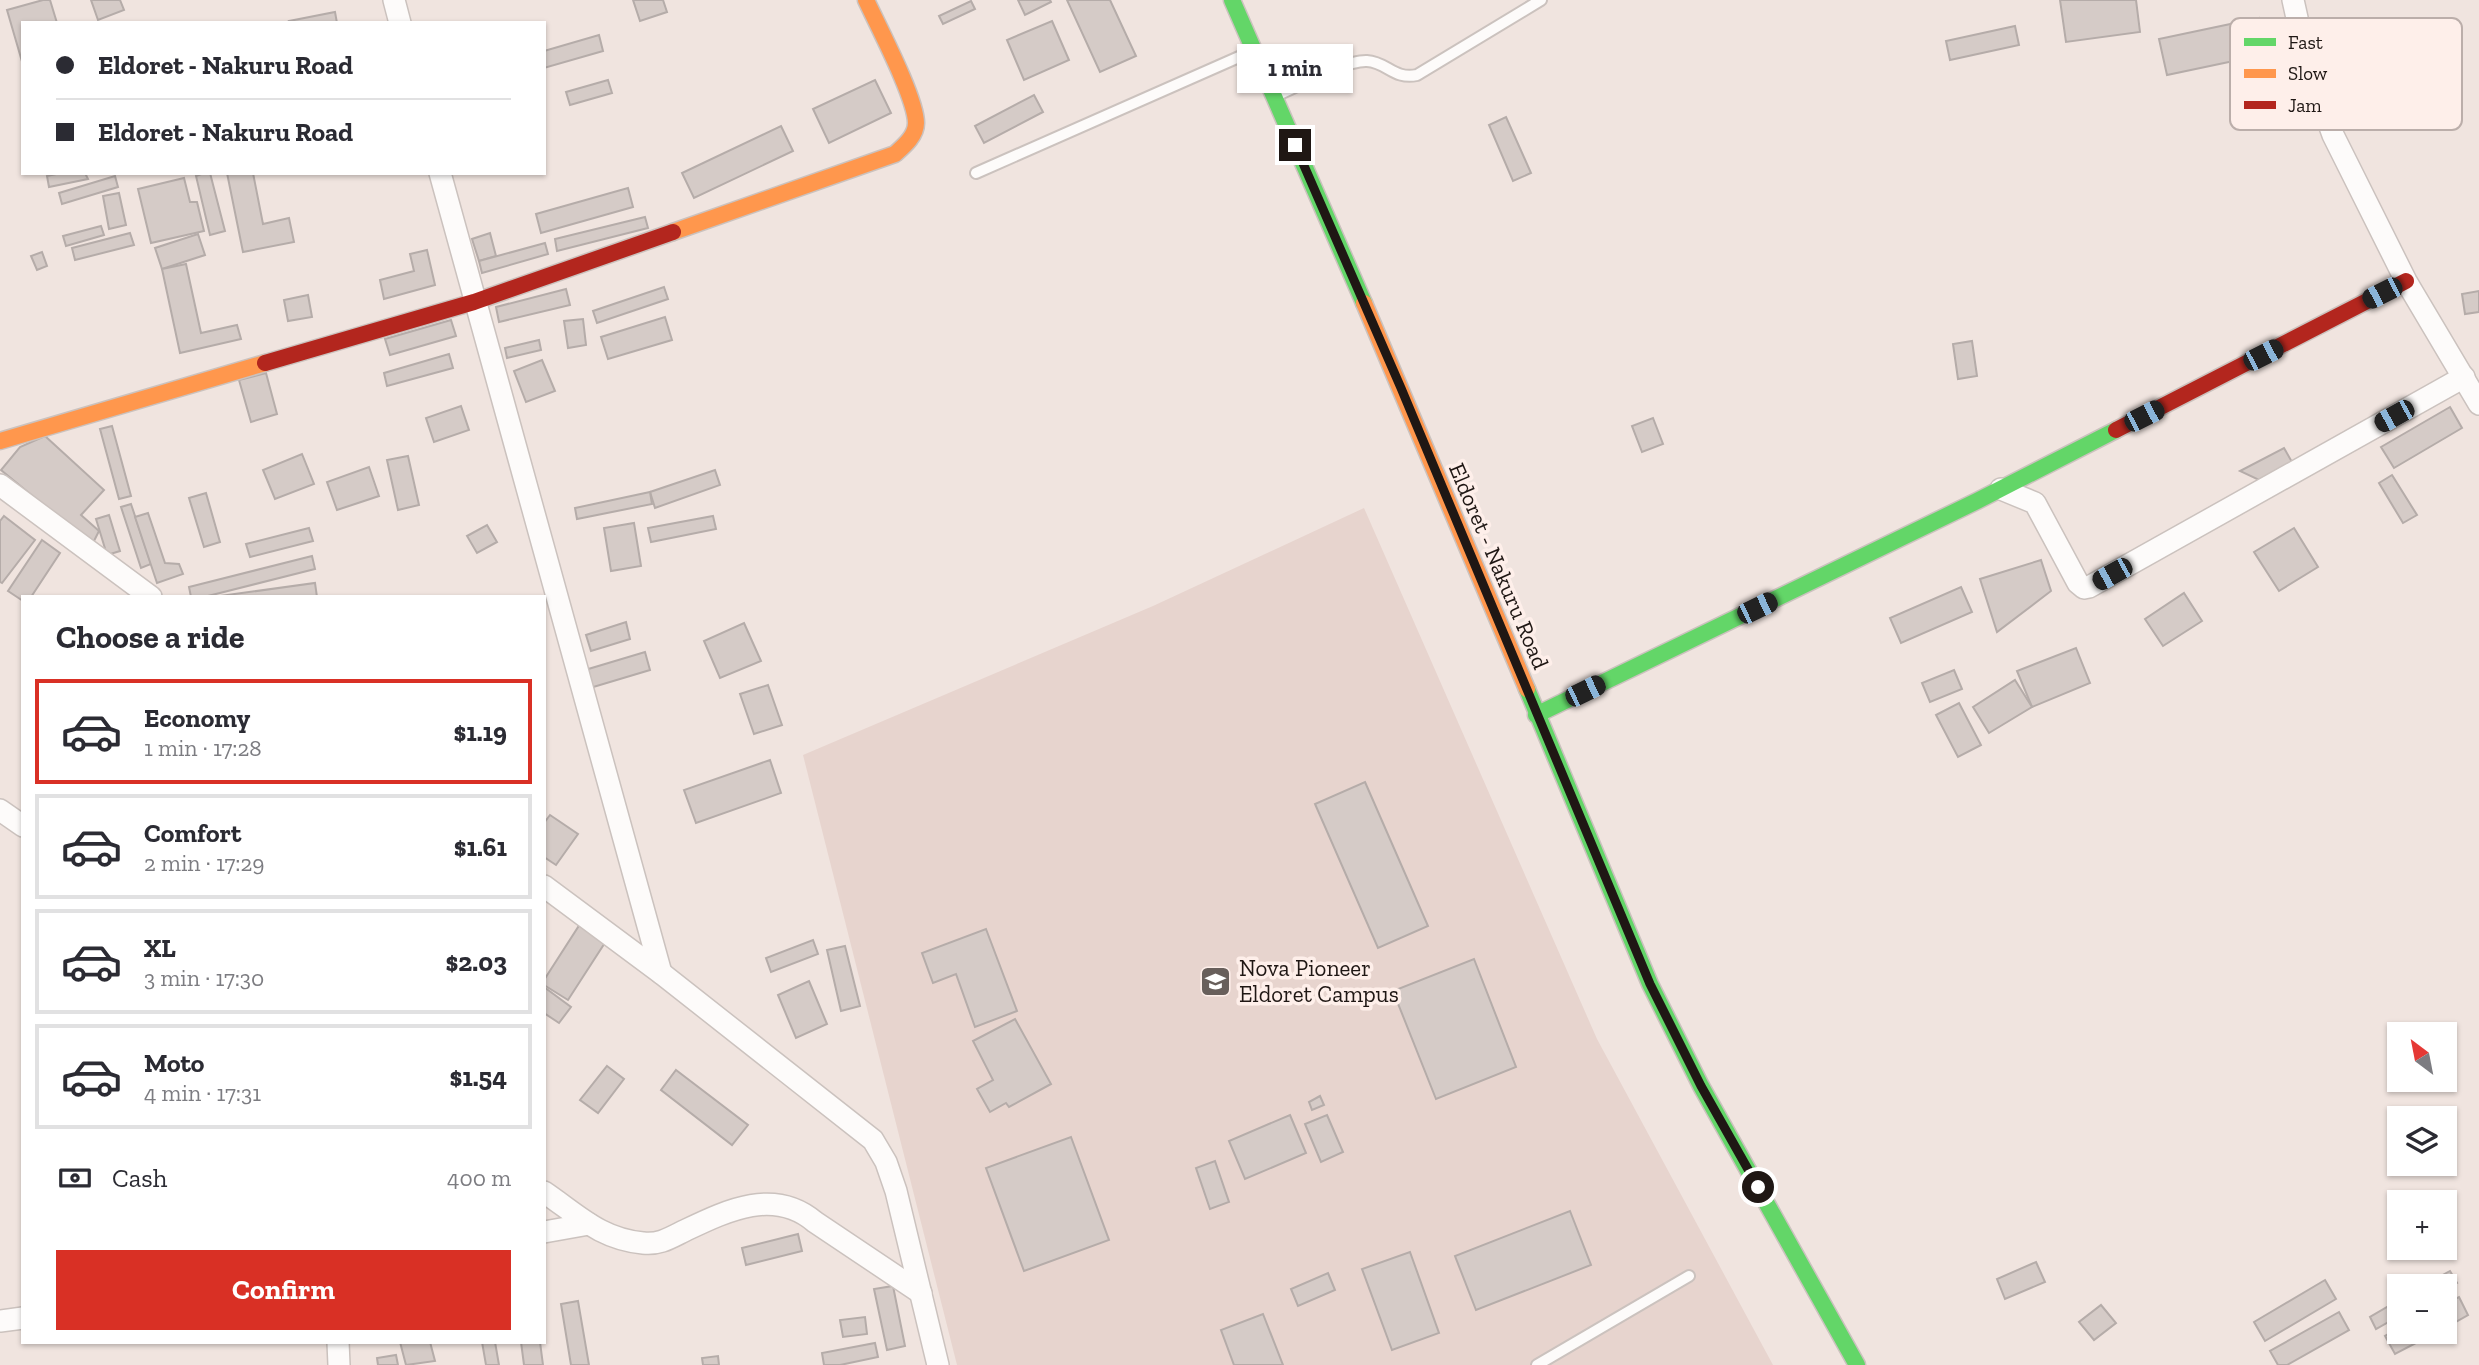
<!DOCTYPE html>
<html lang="en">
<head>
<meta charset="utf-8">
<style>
	:root { --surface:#fff; --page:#f2f2f3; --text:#2b2b33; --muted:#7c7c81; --line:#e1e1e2; --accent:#d93025 }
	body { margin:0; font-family:"Zilla Slab",serif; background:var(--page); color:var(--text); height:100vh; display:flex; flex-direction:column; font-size:26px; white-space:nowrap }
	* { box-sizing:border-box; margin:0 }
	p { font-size:23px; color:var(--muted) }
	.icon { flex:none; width:38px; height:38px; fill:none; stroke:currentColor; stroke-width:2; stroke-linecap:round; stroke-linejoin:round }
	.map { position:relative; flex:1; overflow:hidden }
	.details { position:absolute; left:21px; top:595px; width:525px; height:749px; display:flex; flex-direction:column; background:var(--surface); border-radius:0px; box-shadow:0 2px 5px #0004 }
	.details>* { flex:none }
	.top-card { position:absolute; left:21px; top:21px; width:525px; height:154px; border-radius:0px; box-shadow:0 2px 5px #0004; display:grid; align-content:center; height:154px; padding:0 35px; background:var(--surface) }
	.needle { width:46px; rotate:328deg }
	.fabs { position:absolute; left:2387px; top:1022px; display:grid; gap:14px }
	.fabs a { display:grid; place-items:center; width:70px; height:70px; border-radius:0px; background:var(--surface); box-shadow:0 2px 5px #0004; font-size:35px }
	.end { position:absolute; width:32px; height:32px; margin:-16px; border:9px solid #1f1714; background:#fff; box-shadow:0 0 0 4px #fff }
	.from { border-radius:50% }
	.bubble { position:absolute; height:49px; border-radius:0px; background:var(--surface); box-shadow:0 2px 5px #0004; font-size:23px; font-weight:700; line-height:49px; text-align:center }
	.car { position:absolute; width:21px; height:42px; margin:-21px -10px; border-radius:9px; box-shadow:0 0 5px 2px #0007; background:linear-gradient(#222 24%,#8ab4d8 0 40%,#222 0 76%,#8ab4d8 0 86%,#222 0) }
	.top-card b { display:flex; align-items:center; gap:24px; height:66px; font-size:26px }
	.top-card b+b { border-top:2px solid var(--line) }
	.top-card i { width:18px; height:18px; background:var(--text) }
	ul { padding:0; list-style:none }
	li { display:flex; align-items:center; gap:21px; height:105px; margin:0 14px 10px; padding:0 21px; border:4px solid var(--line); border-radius:0px }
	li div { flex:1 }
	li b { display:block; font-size:26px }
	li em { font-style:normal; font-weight:700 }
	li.on { border-color:var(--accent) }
	li>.icon { width:63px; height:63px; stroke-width:1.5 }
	h2 { padding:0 35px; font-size:32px; line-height:84px }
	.pay { display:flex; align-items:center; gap:18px; height:77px; padding:0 35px; font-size:26px }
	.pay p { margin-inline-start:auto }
	.action { display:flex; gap:14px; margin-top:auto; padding:14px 35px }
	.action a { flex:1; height:80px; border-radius:0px; background:var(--accent); color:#fff; font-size:28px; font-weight:700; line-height:80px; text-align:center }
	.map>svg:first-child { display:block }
	.education { fill:#e7d4ce }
	.building { fill:#d5cbc7; stroke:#b5aca9; stroke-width:2 }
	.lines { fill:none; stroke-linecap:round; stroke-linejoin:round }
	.lane-casing { stroke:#cbc2be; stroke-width:14 }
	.street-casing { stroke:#cbc2be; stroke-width:24 }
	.fast-casing { stroke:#cbc2be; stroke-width:19 }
	.slow-casing { stroke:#cbc2be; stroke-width:19 }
	.jam-casing { stroke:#cbc2be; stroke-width:19 }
	.lane { stroke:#fdfbfa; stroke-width:10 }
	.street { stroke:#fdfbfa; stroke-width:21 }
	.fast { stroke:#63d668; stroke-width:16 }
	.slow { stroke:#ff974d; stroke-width:16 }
	.jam { stroke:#b3261e; stroke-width:16 }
	.route { stroke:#1f1714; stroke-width:9 }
	.labels { text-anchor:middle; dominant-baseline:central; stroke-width:7; stroke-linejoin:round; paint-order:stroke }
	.street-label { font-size:23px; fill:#1f1714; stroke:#feefea }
	.poi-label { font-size:23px; fill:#1f1714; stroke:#feefea; text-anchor:start }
	.key { fill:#feefea; stroke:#bbaeaa; stroke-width:2 }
	.key-label { font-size:19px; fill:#1f1714 }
</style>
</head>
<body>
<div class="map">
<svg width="2479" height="1365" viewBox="0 0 2479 1365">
	<rect width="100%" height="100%" fill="#f0e4df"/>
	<polygon class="education" points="1364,508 1597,1039 1773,1365 957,1365 803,755 1153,606"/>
	<g class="building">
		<polygon points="43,0 50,0 57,23 23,23 23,65 7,10"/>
		<polygon points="91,0 120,0 124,10 98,20"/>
		<polygon points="633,0 663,0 667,12 640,21"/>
		<polygon points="1018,0 1050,0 1051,2 1025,15"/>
		<polygon points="1067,0 1110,0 1136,56 1100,72"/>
		<polygon points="2060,0 2136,0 2140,32 2066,42"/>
		<polygon points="971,1 975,9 943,24 939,16"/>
		<polygon points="335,12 337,23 290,23 289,21"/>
		<polygon points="2259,18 2267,54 2167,75 2159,39"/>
		<polygon points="1052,21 1069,60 1024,80 1007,40"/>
		<polygon points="2015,26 2019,45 1950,60 1946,41"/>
		<polygon points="599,35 603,51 544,68 544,51"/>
		<polygon points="608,80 612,93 570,105 566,92"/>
		<polygon points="875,80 891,113 829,143 813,109"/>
		<polygon points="1034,95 1043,112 984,143 975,126"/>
		<polygon points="1506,117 1531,173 1513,181 1489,125"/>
		<polygon points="781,126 793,151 694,198 682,173"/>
		<polygon points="61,173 85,173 88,179 49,187 47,176"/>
		<polygon points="204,173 210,173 225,231 210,235 196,176"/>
		<polygon points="227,173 253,173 263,224 289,218 294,242 243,252"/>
		<polygon points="115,176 118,187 62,204 59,193"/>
		<polygon points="184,178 190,202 197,202 204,231 151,243 138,189"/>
		<polygon points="628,188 633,207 541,233 536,214"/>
		<polygon points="119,193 126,225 109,229 103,196"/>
		<polygon points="645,217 648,228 557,251 555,239"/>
		<polygon points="101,226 104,235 66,246 63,236"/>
		<polygon points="130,233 134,245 75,260 72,248"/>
		<polygon points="490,233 496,256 479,261 472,239"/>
		<polygon points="198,234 205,255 162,269 155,248"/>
		<polygon points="545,243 548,254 482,273 479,261"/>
		<polygon points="427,250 435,285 384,299 380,280 414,271 410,254"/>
		<polygon points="42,252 47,266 37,270 31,256"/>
		<polygon points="186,264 201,333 237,325 241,339 180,353 162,269"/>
		<polygon points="664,287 668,299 597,323 593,311"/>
		<polygon points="566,289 570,305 499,322 496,307"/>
		<polygon points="2479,291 2479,312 2465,314 2462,294"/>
		<polygon points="308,295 312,317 288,321 284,300"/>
		<polygon points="665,317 672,340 608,359 601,337"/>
		<polygon points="583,319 586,345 568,348 564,321"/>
		<polygon points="451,320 456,336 390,355 385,339"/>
		<polygon points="539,340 541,350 507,358 505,348"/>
		<polygon points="1972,341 1977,376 1958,379 1953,344"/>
		<polygon points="449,354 453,368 387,386 384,373"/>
		<polygon points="542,360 555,391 526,402 514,371"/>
		<polygon points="266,373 277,414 251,422 239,380"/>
		<polygon points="461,406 469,430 434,442 426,418"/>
		<polygon points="2450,407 2462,428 2394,468 2381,447"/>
		<polygon points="1653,418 1663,444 1642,452 1632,426"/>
		<polygon points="112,426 131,496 119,499 100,429"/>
		<polygon points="45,436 104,490 81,515 99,531 92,545 1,470 20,447"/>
		<polygon points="2284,448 2292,462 2259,480 2240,471"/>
		<polygon points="302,454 314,484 275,499 263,470"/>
		<polygon points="408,456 419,505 398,510 387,460"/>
		<polygon points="369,467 379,496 337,510 327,482"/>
		<polygon points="715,470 720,485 655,508 650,492"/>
		<polygon points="2392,475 2417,515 2403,523 2379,483"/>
		<polygon points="650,492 652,504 577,519 575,508"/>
		<polygon points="206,493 220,542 204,547 189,498"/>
		<polygon points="131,504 151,564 141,568 121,507"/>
		<polygon points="148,513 165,563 179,564 183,574 157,583 135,517"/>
		<polygon points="109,515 120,551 107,555 96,519"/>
		<polygon points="4,516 35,540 2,583 0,582 0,521"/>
		<polygon points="713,516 716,529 651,542 648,528"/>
		<polygon points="634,523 641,566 611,571 604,528"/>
		<polygon points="487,525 497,542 477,553 467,536"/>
		<polygon points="309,528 313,541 250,557 246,544"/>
		<polygon points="2294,528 2318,567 2279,591 2254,552"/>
		<polygon points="42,540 60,553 31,597 23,597 23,601 8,591"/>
		<polygon points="312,556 315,569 204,597 191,597 189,587"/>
		<polygon points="2041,560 2051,591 1997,632 1980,579"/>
		<polygon points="315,583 317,597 213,597"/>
		<polygon points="1961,587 1972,612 1901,643 1890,618"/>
		<polygon points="2184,593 2202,621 2163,646 2145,619"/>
		<polygon points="626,622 630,639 591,651 586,635"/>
		<polygon points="744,623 761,661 720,678 704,641"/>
		<polygon points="2076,648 2090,683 2032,707 2017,671"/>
		<polygon points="645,652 650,670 590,688 585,670"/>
		<polygon points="1954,670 1962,689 1930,702 1922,683"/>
		<polygon points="2015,680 2032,707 1989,733 1973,707"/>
		<polygon points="768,685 782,725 754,734 740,694"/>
		<polygon points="1959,703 1981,745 1958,757 1936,715"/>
		<polygon points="770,760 781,793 696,823 684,790"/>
		<polygon points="1365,782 1428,926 1378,948 1315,804"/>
		<polygon points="550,815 578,834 556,865 544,857 544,823"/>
		<polygon points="582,921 608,938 568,1000 544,985 544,980"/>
		<polygon points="986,929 1017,1011 975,1027 956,974 933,983 922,953"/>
		<polygon points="813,940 818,954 771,972 766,958"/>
		<polygon points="845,946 860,1006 841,1011 827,950"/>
		<polygon points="1474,959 1516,1067 1436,1099 1393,991"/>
		<polygon points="809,981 827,1024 796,1038 778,995"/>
		<polygon points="544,987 571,1007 559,1023 544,1013"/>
		<polygon points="1015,1019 1051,1084 1009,1107 1006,1103 990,1112 977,1089 993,1080 973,1041"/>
		<polygon points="607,1066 624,1079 598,1113 580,1100"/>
		<polygon points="676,1070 748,1125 732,1145 661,1090"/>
		<polygon points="1320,1096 1324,1105 1312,1110 1309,1102"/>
		<polygon points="1290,1115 1306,1153 1245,1179 1229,1141"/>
		<polygon points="1327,1115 1343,1152 1321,1162 1305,1124"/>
		<polygon points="1071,1137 1109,1240 1024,1271 986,1168"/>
		<polygon points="1215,1161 1229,1202 1210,1209 1196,1168"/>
		<polygon points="1570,1211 1591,1265 1476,1310 1455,1256"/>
		<polygon points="798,1234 802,1251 746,1265 742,1248"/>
		<polygon points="1410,1252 1439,1333 1392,1350 1362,1269"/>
		<polygon points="2036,1262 2045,1282 2005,1299 1997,1279"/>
		<polygon points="2450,1271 2457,1283 2445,1290 2445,1286 2423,1286"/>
		<polygon points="1328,1273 1335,1290 1298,1306 1291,1289"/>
		<polygon points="2325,1280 2336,1299 2265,1341 2254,1322"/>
		<polygon points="893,1286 905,1346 887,1350 874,1289"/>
		<polygon points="2459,1297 2468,1315 2445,1328 2445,1304"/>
		<polygon points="2399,1300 2399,1316 2376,1329 2370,1317"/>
		<polygon points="578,1301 589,1365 571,1365 561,1304"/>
		<polygon points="2101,1305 2116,1323 2094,1340 2079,1322"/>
		<polygon points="2339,1312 2349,1330 2287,1365 2278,1365 2270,1351"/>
		<polygon points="1263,1314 1283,1365 1234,1365 1221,1330"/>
		<polygon points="865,1317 867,1334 843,1337 840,1320"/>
		<polygon points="2399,1328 2399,1332 2437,1332 2395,1354 2385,1336"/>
		<polygon points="400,1342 430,1342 435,1361 406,1365"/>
		<polygon points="482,1342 495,1342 499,1365 486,1365"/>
		<polygon points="521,1342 540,1342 543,1365 524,1365"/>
		<polygon points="875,1343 878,1357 840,1365 824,1365 822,1353"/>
		<polygon points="396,1355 398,1365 378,1365 377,1358"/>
		<polygon points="718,1356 719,1365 703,1365 702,1358"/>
	</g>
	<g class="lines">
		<defs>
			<g id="lane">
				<path d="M1280 94C1300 85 1347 60 1367 61 1387 62 1394 80 1417 75L1541 0"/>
				<polyline points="976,173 1248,53"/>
				<polyline points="1537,1365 1689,1276"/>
			</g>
			<g id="street">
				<polyline points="394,0 400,23"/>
				<polyline points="2293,0 2307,63 2333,135 2406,281 2479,404"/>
				<polyline points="440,173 661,973"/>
				<polyline points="0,485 151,597"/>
				<polyline points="2001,489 2035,503 2078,583 2084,588 2089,587 2464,377"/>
				<polyline points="0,810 23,826"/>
				<polyline points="544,886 661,973 873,1140 886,1162 896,1191 938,1365"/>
				<path d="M544 1192C578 1215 600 1239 643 1243 659 1245 670 1238 684 1231 726 1211 774 1187 815 1222L921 1293"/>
				<polyline points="544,1232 589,1224"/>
				<polyline points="0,1321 23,1318"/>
				<polyline points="338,1342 339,1365"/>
			</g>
			<g id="fast">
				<polyline points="1232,0 1364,303"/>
				<polyline points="1527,689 1650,984 1701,1086 1857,1365"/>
				<polyline points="1536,715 1977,501 2116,430"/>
			</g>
			<g id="slow">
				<path d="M673 232 895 154C904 146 916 136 916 123 916 98 878 26 866 0"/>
				<polyline points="1364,303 1527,689"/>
				<polyline points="0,441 265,363"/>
			</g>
			<g id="jam">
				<polyline points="265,363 474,302 673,232"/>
				<polyline points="2116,430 2406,281"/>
			</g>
		</defs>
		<use href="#lane" class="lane-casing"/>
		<use href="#street" class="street-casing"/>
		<use href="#fast" class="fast-casing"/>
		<use href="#slow" class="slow-casing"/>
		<use href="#jam" class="jam-casing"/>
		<use href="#lane" class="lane"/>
		<use href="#street" class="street"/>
		<use href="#fast" class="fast"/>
		<use href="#slow" class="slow"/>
		<use href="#jam" class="jam"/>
	</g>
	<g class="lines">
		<polyline class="route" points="1295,145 1401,388 1650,984 1701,1086 1758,1187"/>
	</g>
	<defs>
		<symbol id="school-square" viewBox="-11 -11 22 22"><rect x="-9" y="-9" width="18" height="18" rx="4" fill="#685f5b" stroke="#feefea"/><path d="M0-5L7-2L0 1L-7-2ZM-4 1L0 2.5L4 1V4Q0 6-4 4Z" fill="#fff"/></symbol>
	</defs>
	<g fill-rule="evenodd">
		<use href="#school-square" x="1198" y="964" width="35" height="35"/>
	</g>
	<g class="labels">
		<g class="street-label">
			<text transform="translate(1499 566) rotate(67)">Eldoret - Nakuru Road</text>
		</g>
		<g class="poi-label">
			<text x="1239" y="968">Nova Pioneer<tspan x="1239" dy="26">Eldoret Campus</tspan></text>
		</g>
	</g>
	<rect x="2230" y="18" width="232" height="112" rx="10" class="key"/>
	<rect x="2244" y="38" width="32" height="8" fill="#63d668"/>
	<rect x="2244" y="69" width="32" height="9" fill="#ff974d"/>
	<rect x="2244" y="101" width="32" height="8" fill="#b3261e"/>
	<g class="key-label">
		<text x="2288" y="49">Fast</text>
		<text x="2288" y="80">Slow</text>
		<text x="2288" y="112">Jam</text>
	</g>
</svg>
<div class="fabs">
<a><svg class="needle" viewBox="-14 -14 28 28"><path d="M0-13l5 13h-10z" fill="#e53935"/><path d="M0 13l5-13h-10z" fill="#7c7c81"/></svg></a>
<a><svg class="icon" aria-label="layers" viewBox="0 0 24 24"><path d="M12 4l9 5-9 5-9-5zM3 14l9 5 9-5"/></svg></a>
<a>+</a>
<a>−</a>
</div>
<i class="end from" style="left:1758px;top:1187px"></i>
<i class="end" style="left:1295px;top:145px"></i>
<div class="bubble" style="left:1237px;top:44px;width:116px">1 min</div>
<i class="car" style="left:2382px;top:293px;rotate:243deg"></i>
<i class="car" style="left:2263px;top:355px;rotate:63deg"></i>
<i class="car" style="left:2144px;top:416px;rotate:63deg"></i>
<i class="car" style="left:2394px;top:416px;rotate:241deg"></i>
<i class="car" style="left:2112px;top:574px;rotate:241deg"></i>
<i class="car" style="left:1757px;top:608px;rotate:64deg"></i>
<i class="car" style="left:1585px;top:691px;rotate:64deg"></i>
<div class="top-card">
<b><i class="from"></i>Eldoret - Nakuru Road</b>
<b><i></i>Eldoret - Nakuru Road</b>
</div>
<section class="details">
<h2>Choose a ride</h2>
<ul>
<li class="on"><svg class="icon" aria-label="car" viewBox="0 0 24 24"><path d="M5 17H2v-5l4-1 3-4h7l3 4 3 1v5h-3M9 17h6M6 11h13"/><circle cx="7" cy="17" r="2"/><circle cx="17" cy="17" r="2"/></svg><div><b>Economy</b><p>1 min · 17:28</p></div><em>$1.19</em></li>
<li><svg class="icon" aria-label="car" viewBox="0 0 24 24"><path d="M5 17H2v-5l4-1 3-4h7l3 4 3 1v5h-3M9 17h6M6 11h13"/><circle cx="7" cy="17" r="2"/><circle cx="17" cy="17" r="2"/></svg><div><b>Comfort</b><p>2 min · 17:29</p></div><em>$1.61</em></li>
<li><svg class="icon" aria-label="car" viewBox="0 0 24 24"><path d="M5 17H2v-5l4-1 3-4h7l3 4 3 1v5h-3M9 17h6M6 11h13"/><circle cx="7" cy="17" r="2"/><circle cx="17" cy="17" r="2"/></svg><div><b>XL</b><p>3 min · 17:30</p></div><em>$2.03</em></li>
<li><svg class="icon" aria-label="car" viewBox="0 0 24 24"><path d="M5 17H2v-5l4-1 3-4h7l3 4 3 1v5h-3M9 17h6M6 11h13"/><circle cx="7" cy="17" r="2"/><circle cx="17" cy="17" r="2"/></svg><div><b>Moto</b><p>4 min · 17:31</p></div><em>$1.54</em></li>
</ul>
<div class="pay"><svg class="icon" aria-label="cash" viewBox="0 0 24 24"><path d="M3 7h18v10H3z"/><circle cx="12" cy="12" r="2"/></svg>Cash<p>400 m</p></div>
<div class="action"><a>Confirm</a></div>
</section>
</div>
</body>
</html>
